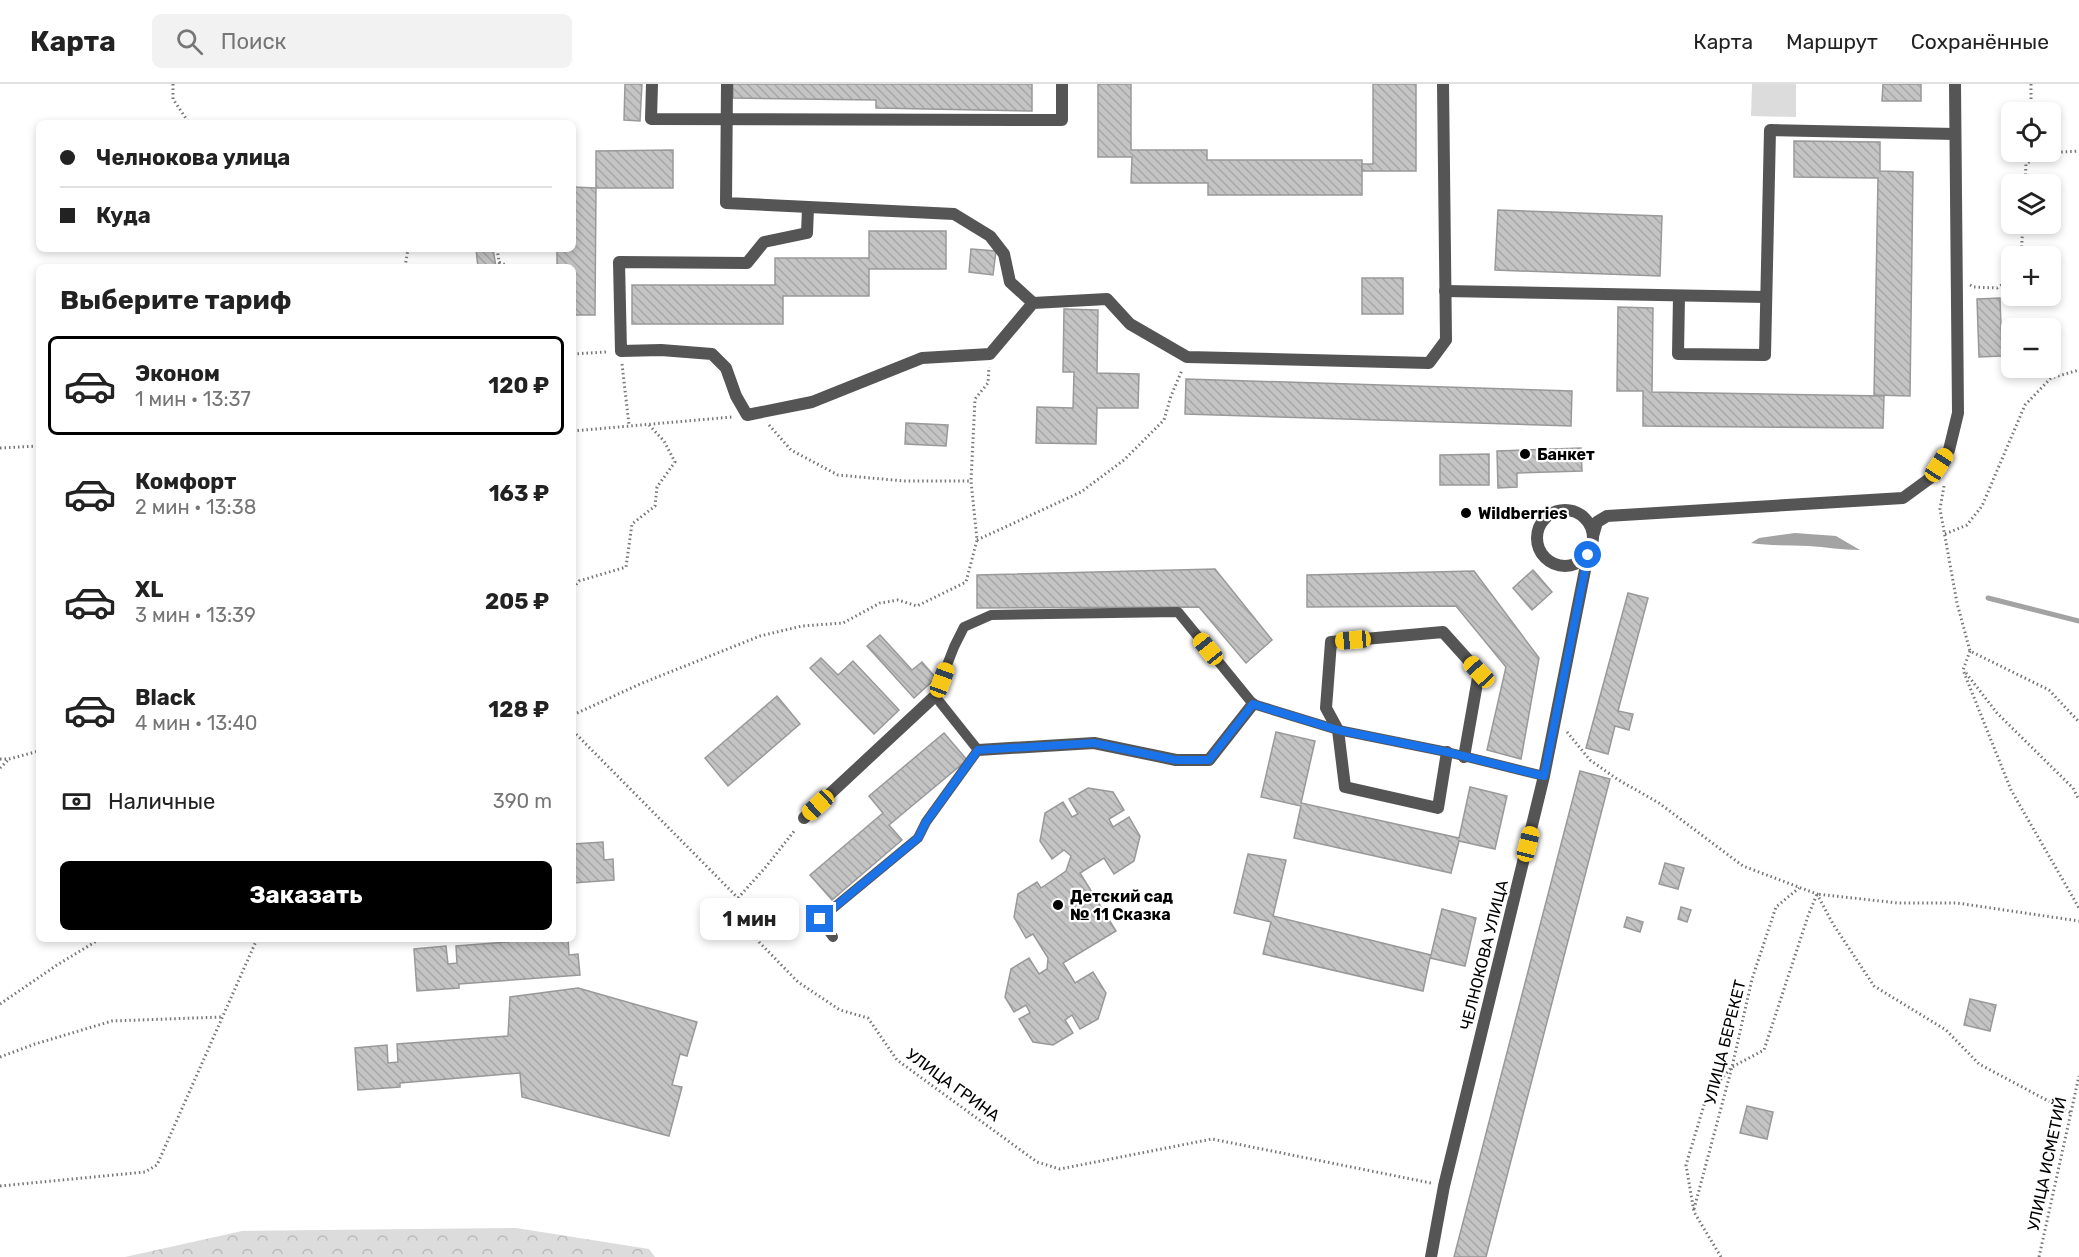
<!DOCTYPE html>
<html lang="ru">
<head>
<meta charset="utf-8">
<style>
	:root { --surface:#fff; --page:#f2f2f2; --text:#222; --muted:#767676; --line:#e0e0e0; --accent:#000 }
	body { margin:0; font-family:Rubik,sans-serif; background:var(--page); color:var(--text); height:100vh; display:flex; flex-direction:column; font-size:22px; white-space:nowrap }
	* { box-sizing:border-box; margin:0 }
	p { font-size:20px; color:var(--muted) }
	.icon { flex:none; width:33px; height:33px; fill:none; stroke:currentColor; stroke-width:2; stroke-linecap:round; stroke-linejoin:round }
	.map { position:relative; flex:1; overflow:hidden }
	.panel { position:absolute; left:36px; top:180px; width:540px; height:678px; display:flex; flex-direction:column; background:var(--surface); border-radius:9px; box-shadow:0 3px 9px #0003 }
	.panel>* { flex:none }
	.hud { position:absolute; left:36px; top:36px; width:540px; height:132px; border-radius:9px; box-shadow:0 3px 9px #0003; display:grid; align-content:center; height:132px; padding:0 24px; background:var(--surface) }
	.fabs { position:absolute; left:2001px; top:18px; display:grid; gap:12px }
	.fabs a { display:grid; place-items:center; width:60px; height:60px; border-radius:9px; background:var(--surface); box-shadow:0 3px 9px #0003; font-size:30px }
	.end { position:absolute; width:27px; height:27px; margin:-14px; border:8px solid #1a73e8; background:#fff; box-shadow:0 0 0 3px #fff }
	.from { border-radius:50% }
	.bubble { position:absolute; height:42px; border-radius:9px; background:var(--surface); box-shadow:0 3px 9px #0003; font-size:20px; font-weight:700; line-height:42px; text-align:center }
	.car { position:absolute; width:18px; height:36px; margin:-18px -9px; border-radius:8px; box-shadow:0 0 4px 2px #0007; background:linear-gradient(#f5c518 24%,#345 0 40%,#f5c518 0 76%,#345 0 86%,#f5c518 0) }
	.hud b { display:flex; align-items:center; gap:21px; height:57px; font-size:22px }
	.hud b+b { border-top:2px solid var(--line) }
	.hud i { width:15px; height:15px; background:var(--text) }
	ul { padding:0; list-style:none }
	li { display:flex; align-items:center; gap:18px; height:99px; margin:0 12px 9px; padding:0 12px; border:3px solid transparent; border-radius:9px }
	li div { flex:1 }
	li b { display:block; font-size:22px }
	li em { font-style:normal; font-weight:700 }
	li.on { border-color:var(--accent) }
	li>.icon { width:54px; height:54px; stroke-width:1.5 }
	h2 { padding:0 24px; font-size:27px; line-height:72px }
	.pay { display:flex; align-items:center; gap:15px; height:66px; padding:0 24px; font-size:22px }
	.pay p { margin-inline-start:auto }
	.cta { display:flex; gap:12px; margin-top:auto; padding:12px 24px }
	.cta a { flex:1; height:69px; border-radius:9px; background:var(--accent); color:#fff; font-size:24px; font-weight:700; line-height:69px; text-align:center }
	header { display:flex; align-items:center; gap:36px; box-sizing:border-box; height:84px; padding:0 30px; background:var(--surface); border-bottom:2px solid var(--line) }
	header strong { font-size:28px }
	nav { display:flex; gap:33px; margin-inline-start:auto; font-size:21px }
	.search { width:420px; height:54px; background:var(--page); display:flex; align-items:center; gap:15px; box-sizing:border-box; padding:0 21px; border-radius:9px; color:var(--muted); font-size:22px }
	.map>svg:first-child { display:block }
	.forest { fill:url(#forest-crowns) }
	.park { fill:#dcdcdc }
	.water { fill:#a3a3a3 }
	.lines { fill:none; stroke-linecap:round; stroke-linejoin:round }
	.stream { stroke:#a3a3a3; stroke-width:5 }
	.building { fill:url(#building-back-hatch); stroke:#999; stroke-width:1.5 }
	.path { stroke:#777; stroke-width:3; stroke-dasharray:1.5 3; stroke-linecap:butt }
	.lane { stroke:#555; stroke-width:10 }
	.street { stroke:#555; stroke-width:12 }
	.route { stroke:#1a73e8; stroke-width:8 }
	.poi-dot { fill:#000; stroke:#fff; stroke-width:2 }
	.labels { text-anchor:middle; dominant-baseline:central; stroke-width:4.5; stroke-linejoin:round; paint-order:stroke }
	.poi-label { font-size:16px; font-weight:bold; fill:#000; stroke:#fff; text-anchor:start }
	.street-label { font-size:16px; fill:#000; stroke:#fff }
</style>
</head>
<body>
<header>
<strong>Карта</strong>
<div class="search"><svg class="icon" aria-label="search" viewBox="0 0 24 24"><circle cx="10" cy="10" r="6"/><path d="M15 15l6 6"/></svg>Поиск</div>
<nav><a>Карта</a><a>Маршрут</a><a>Сохранённые</a></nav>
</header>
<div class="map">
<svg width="2079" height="1173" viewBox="0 0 2079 1173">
	<defs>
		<pattern id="forest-crowns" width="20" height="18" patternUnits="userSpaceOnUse" patternTransform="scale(1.5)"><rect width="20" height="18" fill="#dcdcdc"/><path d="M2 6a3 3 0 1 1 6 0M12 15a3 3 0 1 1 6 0" fill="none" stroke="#bbb"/></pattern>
		<pattern id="building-back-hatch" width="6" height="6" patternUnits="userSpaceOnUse" patternTransform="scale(1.5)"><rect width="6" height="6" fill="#c4c4c4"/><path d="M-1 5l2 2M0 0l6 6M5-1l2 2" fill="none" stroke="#a7a7a7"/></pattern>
	</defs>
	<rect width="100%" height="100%" fill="#fff"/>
	<polygon class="forest" points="516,1144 649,1165 655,1173 125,1173 242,1147"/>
	<polygon class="park" points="1752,0 1796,0 1796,33 1751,32"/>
	<path class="water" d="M1795 449 1836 452 1860 466C1842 466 1826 463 1808 462 1789 461 1770 462 1751 459L1759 454Z"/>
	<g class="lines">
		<polyline class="stream" points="1988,514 2079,537"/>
	</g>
	<g class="building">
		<polygon points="625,0 642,0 640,37 624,36"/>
		<polygon points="733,0 1032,0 1032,27 876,24 876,16 733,14"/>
		<polygon points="1098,0 1131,0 1131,66 1207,66 1207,76 1362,76 1362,111 1208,111 1208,99 1131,99 1132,73 1098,73"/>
		<polygon points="1373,0 1416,0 1416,87 1362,87 1362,80 1373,80"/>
		<polygon points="1883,0 1921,0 1921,17 1882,17"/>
		<polygon points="1794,57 1880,58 1880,87 1913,88 1910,312 1874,311 1878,94 1794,93"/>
		<polygon points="673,66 673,104 596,104 596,67"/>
		<polygon points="573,103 596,104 595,231 573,231 573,183 557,183 557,165 573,165"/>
		<polygon points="1498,126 1662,132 1660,192 1495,186"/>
		<polygon points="869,147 946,147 946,185 869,185 869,212 783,212 783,240 632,240 632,201 775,201 775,174 869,174"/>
		<polygon points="476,165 493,165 496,183 478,183"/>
		<polygon points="971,165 996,167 993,191 969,188"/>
		<rect x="1362" y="194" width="41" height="36"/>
		<polygon points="2000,214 2002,272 1979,273 1977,215"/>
		<polygon points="1618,223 1653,224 1652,308 1884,312 1883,344 1643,342 1643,307 1617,307"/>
		<polygon points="1064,225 1098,226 1097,289 1139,290 1138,324 1097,324 1096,360 1036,359 1037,323 1073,324 1074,288 1063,288"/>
		<polygon points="1186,295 1572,307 1571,342 1185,330"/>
		<polygon points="906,339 948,341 946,362 905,360"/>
		<polygon points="1581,364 1582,387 1517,389 1517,403 1498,404 1497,367"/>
		<polygon points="1489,370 1489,401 1440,401 1440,371"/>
		<polygon points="1215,485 1272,556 1246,579 1199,523 977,524 977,491"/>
		<polygon points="1533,486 1552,508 1532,526 1513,504"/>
		<polygon points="1474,487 1539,574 1521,675 1487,666 1506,583 1456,522 1307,523 1307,491"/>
		<polygon points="1628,509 1648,514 1618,627 1633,630 1629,646 1615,642 1608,670 1586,664"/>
		<polygon points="880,551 912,586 922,578 936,594 914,614 867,562"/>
		<polygon points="821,574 838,591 853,577 899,626 874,650 810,584"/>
		<polygon points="777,612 800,640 728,702 705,674"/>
		<polygon points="1276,648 1315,657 1301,719 1459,754 1470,703 1507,712 1495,765 1459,757 1451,789 1294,754 1301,722 1261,713"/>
		<polygon points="944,649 967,676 889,741 902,756 832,816 810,791 883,729 869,712"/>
		<polygon points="1580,687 1610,695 1486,1173 1454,1173"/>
		<polygon points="1088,704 1113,708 1124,726 1109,735 1113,743 1129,733 1140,752 1134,777 1114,790 1104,774 1080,789 1116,847 1063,879 1075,899 1093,888 1106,909 1098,935 1080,945 1072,931 1065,936 1073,949 1053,961 1033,958 1019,935 1030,929 1026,921 1014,928 1005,913 1011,885 1029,874 1039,890 1047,885 1048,874 1033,850 1026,854 1014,833 1018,810 1037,798 1041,804 1066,787 1071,772 1064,766 1052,775 1040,757 1045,729 1063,718 1072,733 1078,730 1069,715"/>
		<polygon points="603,758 604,776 613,775 614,796 573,799 573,760"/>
		<polygon points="1248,770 1286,776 1273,832 1431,871 1442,825 1476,834 1465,882 1430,874 1423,907 1263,870 1271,838 1234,829"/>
		<polygon points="1665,779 1684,784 1678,805 1659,800"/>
		<polygon points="1681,823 1691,826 1687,838 1678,835"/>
		<polygon points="1627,833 1643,838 1640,848 1624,843"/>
		<polygon points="543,855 568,855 569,871 578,870 580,891 459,900 459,904 417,907 414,865 446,862 448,880 457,879 456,862"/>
		<polygon points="578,904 697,938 687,972 680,970 672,1001 682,1003 669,1052 522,1013 520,989 400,999 400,1003 358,1006 355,964 387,961 388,979 398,978 397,960 508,952 510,913"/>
		<polygon points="1970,915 1996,921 1990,947 1964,941"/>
		<polygon points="1747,1022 1773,1028 1767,1055 1740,1049"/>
	</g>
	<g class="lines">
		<g class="path">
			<polyline points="173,0 173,15 189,39"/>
			<polyline points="2031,0 2031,28"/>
			<polyline points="2032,68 2032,76"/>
			<polyline points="2025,100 2026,80 2043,69 2079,67"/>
			<polyline points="497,165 500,183"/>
			<polyline points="2021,172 2023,140"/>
			<polyline points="499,178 510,183"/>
			<polyline points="405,183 408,165"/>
			<polyline points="1970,201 1974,203 1997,204 2012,194"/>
			<polyline points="573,270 606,268"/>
			<polyline points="622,280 629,341"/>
			<polyline points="769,341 791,366 838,391 904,397 970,397"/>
			<polyline points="573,347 732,333"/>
			<polyline points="0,364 39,362"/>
			<polyline points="1944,402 1940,425 1957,519 1970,567 2049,606 2079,638"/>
			<polyline points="1945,450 1967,441 1982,422 2025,321 2051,294 2079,286"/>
			<polyline points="977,456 1081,408 1124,376 1164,336 1171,312 1182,286"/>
			<polyline points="573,504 579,497 626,483 632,440 655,422 657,403 675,378 664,357 649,341"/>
			<polyline points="1970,567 1963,586 2011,706 2079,824"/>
			<polyline points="1966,589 1997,629 2073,704 2079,716"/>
			<polyline points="573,631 640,600 760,552 802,542 843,539 880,519 898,516 917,522 966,498 977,456 971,397 975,315 988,299 989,283"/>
			<polyline points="573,647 738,814 759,858 798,898 840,926 868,934 897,976 1037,1078 1060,1085 1212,1055 1431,1099"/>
			<polyline points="1567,648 1590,676 1617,695 1659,719 1743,782 1817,810 1833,840 1874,902 1946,946 1979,980 2071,1029"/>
			<polyline points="0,675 9,675 39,667"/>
			<polyline points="0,684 9,675"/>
			<polyline points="738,814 765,784 795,746"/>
			<polyline points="0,920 57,881 100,855"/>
			<polyline points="0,973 35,960 112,937 222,933"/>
			<polyline points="0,1102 145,1088 157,1081 257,855"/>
			<polyline points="1694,1125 1732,983 1752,895 1776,823 1799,804"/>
			<polyline points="1721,1173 1694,1128 1686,1081 1707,1011 1732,983 1764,966 1808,832 1817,810 1898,819 1957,819 2079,837"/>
			<polyline points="2039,1173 2079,992"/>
		</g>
		<polyline class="lane" points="833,853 820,835 918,754 926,738 978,666 935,612 954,563 964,543 991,531 1178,528 1253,620 1338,646 1447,668 1544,692"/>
		<g class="street">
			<polyline points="652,0 651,35 1062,36 1062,0"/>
			<polyline points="727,0 726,119 954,130 990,152 1004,170 1010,198 1033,219"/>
			<polyline points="808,124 807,149 764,158 747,179 619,178 621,267 661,266 712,270 726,284 736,312 747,331 812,318 922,274 990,270 1033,219 1107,215 1130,240 1187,273 1429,279 1446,256 1443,0"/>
			<polyline points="1445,207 1766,213"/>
			<polyline points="1679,212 1678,270 1765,271 1770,46 1955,50"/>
			<circle cx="1565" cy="454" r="28"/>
			<polyline points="1593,452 1597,438 1607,432 1903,414 1929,395 1949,366 1958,329 1955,0"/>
			<polyline points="978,666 1094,659 1176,676 1209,676 1253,620"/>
			<polyline points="1447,668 1438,724 1345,703 1338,646 1326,624 1331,558 1443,548 1479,588 1464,673"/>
			<polyline points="804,734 935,612"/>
			<polyline points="1431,1173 1444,1102 1544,692 1588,471"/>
		</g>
	</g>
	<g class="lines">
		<polyline class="route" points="820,835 918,754 926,738 978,666 1094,659 1176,676 1209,676 1253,620 1338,646 1447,668 1544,692 1588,471"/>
	</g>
	<g class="poi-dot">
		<circle cx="1525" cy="370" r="6"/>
		<circle cx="1466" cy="429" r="6"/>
		<circle cx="1058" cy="821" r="6"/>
	</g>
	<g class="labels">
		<g class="poi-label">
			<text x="1537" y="370">Банкет</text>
			<text x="1478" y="429">Wildberries</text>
			<text x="1070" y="812">Детский сад<tspan x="1070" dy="18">№ 11 Сказка</tspan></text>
		</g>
		<g class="street-label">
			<text transform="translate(1484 871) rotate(-76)">ЧЕЛНОКОВА УЛИЦА</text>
			<text transform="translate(1725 958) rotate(-76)">УЛИЦА БЕРЕКЕТ</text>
			<text transform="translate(953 1001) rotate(36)">УЛИЦА ГРИНА</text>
			<text transform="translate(2047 1080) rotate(-78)">УЛИЦА ИСМЕТИЙ</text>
		</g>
	</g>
</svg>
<div class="fabs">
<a><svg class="icon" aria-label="locate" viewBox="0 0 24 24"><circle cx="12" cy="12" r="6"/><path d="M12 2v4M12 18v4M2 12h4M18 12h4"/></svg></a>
<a><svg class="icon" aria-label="layers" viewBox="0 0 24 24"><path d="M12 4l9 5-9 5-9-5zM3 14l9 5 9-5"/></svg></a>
<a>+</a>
<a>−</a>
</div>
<i class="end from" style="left:1588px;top:471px"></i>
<i class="end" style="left:820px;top:835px"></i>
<div class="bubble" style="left:700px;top:814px;width:99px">1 мин</div>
<i class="car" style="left:1939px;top:381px;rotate:33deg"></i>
<i class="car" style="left:1353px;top:556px;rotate:265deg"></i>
<i class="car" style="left:1208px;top:565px;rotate:321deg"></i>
<i class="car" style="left:1479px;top:588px;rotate:317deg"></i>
<i class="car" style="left:942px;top:596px;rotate:20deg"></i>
<i class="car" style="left:818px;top:721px;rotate:227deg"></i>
<i class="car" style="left:1528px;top:760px;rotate:14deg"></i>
<div class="hud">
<b><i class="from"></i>Челнокова улица</b>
<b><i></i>Куда</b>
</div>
<section class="panel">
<h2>Выберите тариф</h2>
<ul>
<li class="on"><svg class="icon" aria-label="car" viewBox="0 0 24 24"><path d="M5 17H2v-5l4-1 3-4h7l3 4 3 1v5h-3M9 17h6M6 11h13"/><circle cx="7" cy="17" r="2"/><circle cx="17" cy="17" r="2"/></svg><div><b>Эконом</b><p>1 мин · 13:37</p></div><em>120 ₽</em></li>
<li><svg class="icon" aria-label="car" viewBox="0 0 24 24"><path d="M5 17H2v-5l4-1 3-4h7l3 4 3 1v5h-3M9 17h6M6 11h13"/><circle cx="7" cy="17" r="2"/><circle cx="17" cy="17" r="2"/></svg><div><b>Комфорт</b><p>2 мин · 13:38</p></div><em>163 ₽</em></li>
<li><svg class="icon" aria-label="car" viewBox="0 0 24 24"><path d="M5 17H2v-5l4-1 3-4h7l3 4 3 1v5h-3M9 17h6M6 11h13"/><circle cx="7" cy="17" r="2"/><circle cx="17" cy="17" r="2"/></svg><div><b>XL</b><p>3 мин · 13:39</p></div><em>205 ₽</em></li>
<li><svg class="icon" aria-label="car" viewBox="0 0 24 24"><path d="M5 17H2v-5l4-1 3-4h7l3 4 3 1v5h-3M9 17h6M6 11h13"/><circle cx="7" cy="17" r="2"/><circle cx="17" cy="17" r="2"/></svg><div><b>Black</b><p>4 мин · 13:40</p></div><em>128 ₽</em></li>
</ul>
<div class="pay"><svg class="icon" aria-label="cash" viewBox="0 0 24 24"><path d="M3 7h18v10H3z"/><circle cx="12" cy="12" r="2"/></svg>Наличные<p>390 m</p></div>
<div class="cta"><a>Заказать</a></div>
</section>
</div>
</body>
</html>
